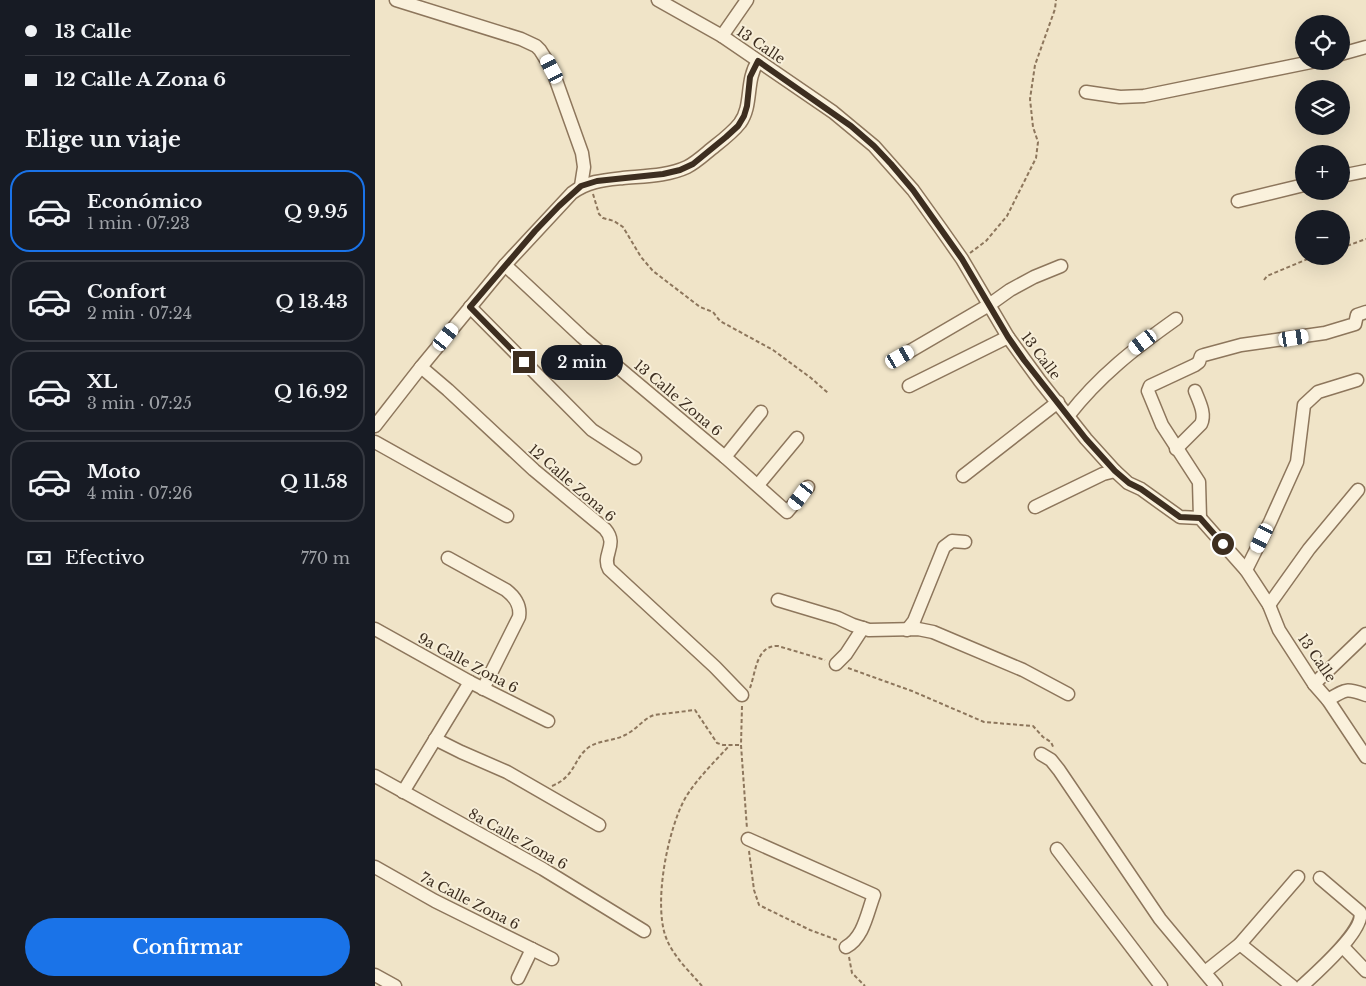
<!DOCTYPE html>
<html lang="es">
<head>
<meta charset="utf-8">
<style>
	:root { --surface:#171b24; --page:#242831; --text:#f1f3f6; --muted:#9ea1a6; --line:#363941; --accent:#1a73e8 }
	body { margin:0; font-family:"Libre Baskerville",serif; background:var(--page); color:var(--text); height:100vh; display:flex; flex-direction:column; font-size:19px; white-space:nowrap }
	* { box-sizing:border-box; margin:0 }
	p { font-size:16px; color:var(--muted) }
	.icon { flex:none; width:28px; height:28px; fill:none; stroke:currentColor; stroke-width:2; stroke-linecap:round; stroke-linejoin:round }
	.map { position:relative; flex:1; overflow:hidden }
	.panel { display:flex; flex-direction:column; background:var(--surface); width:375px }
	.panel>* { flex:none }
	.hud { display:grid; align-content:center; height:110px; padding:0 25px; background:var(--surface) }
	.fabs { position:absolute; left:920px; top:15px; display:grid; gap:10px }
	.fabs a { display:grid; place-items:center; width:55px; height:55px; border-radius:50%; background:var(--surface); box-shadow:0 5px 20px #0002; font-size:25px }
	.end { position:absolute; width:22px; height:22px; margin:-11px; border:6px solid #3d2e20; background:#fff; box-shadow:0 0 0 2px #fff }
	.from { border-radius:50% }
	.bubble { position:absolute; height:35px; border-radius:18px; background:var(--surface); box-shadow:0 5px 20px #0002; font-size:16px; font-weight:600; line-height:35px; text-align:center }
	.car { position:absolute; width:15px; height:30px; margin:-15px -8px; border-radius:6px; box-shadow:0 0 4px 1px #0007; background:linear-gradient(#fff 24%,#345 0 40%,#fff 0 76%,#345 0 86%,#fff 0) }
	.hud b { display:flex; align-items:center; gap:18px; height:48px; font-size:19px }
	.hud b+b { border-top:1px solid var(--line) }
	.hud i { width:12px; height:12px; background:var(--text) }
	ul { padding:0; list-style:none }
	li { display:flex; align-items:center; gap:15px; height:82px; margin:0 10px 8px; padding:0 15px; border:2px solid var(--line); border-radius:20px }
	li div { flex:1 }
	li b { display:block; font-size:19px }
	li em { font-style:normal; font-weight:600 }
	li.current { border-color:var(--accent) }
	li>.icon { width:45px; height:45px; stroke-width:1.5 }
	h2 { padding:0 25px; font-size:22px; line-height:60px }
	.pay { display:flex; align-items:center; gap:12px; height:55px; padding:0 25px; font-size:19px }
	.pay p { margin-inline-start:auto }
	.button { display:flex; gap:10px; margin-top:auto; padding:10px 25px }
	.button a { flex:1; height:58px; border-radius:30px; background:var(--accent); color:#fff; font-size:20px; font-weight:600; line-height:58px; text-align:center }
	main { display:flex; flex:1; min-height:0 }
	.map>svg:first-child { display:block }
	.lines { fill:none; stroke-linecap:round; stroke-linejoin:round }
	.minor-casing { stroke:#8d765c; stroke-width:15 }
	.path { stroke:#8d765c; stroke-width:2; stroke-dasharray:4 2.5; stroke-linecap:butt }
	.minor { stroke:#faf1dc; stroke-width:12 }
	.route { stroke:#3d2e20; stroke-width:6 }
	.labels { text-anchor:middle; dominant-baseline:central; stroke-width:4; stroke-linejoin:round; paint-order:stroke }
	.street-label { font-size:14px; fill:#3d2e20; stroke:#f7eed8 }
</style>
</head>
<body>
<main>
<section class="panel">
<div class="hud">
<b><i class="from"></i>13 Calle</b>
<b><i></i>12 Calle A Zona 6</b>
</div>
<h2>Elige un viaje</h2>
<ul>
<li class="current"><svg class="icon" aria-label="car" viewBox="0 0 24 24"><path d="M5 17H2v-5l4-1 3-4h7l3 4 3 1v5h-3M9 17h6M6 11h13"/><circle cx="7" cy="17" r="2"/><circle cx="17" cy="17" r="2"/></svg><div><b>Económico</b><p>1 min · 07:23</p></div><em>Q 9.95</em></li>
<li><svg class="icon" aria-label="car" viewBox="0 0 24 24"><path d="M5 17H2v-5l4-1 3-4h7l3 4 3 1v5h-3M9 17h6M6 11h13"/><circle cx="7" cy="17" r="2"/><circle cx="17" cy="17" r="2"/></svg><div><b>Confort</b><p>2 min · 07:24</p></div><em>Q 13.43</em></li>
<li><svg class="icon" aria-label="car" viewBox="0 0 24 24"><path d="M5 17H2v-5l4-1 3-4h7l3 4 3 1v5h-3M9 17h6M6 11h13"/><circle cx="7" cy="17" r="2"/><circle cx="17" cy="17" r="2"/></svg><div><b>XL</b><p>3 min · 07:25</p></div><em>Q 16.92</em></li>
<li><svg class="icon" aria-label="car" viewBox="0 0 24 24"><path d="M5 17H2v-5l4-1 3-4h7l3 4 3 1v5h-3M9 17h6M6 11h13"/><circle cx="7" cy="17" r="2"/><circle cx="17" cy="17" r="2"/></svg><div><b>Moto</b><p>4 min · 07:26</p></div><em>Q 11.58</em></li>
</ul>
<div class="pay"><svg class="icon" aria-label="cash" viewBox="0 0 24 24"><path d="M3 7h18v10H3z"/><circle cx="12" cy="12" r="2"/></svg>Efectivo<p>770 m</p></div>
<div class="button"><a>Confirmar</a></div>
</section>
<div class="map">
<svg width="991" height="986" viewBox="0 0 991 986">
	<rect width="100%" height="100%" fill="#f0e4c8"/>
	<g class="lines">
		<defs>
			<g id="minor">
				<polyline points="21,0 146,39 161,46 165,50 177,69 207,153 209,167 206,186"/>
				<polyline points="283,0 347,36 458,112 499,146 538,190 566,229 587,259 633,337 665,381 711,439 740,471 753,483 766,489 805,517 825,518 871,570 894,605 904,630 939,684 953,700 991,757"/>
				<polyline points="347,36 372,0"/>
				<polyline points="966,54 991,47"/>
				<polyline points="711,92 745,97 769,96 941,61"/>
				<polyline points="966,176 991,171"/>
				<polyline points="863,201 929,185"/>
				<polyline points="130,265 207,337 350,457 412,512 433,487"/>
				<polyline points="95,307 217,430 260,458"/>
				<polyline points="525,357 614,305 635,290 659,277 686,266"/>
				<path d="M46 367 73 390 159 470 230 529C244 545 226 555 234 569L340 667 367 695"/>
				<polyline points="534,386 633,337"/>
				<path d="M693 416C724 376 760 348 801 319"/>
				<path d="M0 426 46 367 130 265 197 193C213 181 229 180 248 178 269 176 293 176 312 167 322 162 331 153 340 146 349 139 358 132 365 123 378 105 370 81 383 61"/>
				<polyline points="0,442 132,516"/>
				<path d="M801 449 826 424C831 414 824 401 820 391"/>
				<polyline points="350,457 386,412"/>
				<polyline points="588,476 683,402"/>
				<polyline points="383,485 422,438"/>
				<polyline points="660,507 728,474 740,471"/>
				<polyline points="825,518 824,482 787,425 773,391 775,386 820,365 824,362 826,356 829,355 866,345 950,333 980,324 982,315 991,312"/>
				<path d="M73 558 131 590C140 597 146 605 144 617L108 689"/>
				<polyline points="871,570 895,522 922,462 929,405 943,392 982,380"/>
				<polyline points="403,600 463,618 478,625 494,630 543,629 558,632 648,670 693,694"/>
				<polyline points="894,605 934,549 983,490"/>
				<polyline points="0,629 95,682 173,721"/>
				<polyline points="532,630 539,621 569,547 577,541 590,542"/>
				<polyline points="461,664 471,654 488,628"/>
				<polyline points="939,684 991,634"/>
				<path d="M953 700C971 689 971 688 991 695"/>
				<polyline points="60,739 86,752 132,772 224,825"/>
				<polyline points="666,754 676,760 684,770 785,919 841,986"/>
				<polyline points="0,776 168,869 269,931"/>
				<polyline points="28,792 95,682"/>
				<path d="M373 839 499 895C492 913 489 937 471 947"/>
				<polyline points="682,849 786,986"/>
				<polyline points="0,867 60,901 177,959"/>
				<polyline points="865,944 917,986"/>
				<polyline points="968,947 991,971"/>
				<polyline points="830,972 865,944 923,877"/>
				<polyline points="0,975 20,986"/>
				<polyline points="143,978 157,949"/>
				<path d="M927 986C939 975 991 929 985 912L945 878"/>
			</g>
		</defs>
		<use href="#minor" class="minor-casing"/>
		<g class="path">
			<polyline points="218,194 224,214 228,218 239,221 248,227 266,257 278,271 325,307 338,312 345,321 398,350 436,378 453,393"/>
			<polyline points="966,248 991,239"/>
			<polyline points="595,253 611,241 632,216 661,158 663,142 658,127 655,99 660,65 680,9 681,0"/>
			<polyline points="889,280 892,276 940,256"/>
			<polyline points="473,668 537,691 609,722 658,726 668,737 676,742 679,749"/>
			<path d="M375 688C381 672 381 645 403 646L450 660"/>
			<polyline points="367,706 366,745 372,829"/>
			<path d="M177 786C201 776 198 759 214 747 225 740 239 741 250 735 261 730 268 719 279 715L320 710 342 743 348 745H366"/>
			<polyline points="374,851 379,890 384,905 435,930 462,940"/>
			<polyline points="474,957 477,973 490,986"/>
			<path d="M327 986C315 972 299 957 292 940 277 906 293 826 312 795 324 777 340 761 355 745"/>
		</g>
		<use href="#minor" class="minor"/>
	</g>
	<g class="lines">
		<polyline class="route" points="149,362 95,307 160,231 184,206 206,186 222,181 288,174 305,170 318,164 351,137 363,126 369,116 372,106 375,77 383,61 476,126 499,146 516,164 538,190 587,259 633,337 649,360 711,439 740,471 754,483 766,489 805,517 825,518 848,544"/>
	</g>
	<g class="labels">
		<g class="street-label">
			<text transform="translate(386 45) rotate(34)">13 Calle</text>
			<text transform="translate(666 356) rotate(53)">13 Calle</text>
			<text transform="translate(303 398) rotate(40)">13 Calle Zona 6</text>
			<text transform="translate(197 483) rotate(41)">12 Calle Zona 6</text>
			<text transform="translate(942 658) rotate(55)">13 Calle</text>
			<text transform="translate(93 663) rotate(28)">9a Calle Zona 6</text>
			<text transform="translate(143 839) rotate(29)">8a Calle Zona 6</text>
			<text transform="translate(95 901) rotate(27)">7a Calle Zona 6</text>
		</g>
	</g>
</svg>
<div class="fabs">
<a><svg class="icon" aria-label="locate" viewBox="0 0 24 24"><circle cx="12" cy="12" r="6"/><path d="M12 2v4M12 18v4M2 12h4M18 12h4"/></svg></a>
<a><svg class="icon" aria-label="layers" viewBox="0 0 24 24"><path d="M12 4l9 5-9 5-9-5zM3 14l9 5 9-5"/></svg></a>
<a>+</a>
<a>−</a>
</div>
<i class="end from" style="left:848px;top:544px"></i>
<i class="end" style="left:149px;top:362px"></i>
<div class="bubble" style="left:166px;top:345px;width:82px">2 min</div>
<i class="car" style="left:177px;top:69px;rotate:333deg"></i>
<i class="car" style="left:71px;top:337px;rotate:39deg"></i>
<i class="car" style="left:919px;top:338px;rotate:81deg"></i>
<i class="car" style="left:768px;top:342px;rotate:233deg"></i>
<i class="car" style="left:525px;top:357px;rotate:60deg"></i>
<i class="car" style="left:426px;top:496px;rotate:217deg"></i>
<i class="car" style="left:887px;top:538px;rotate:206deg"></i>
</div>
</main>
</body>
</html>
